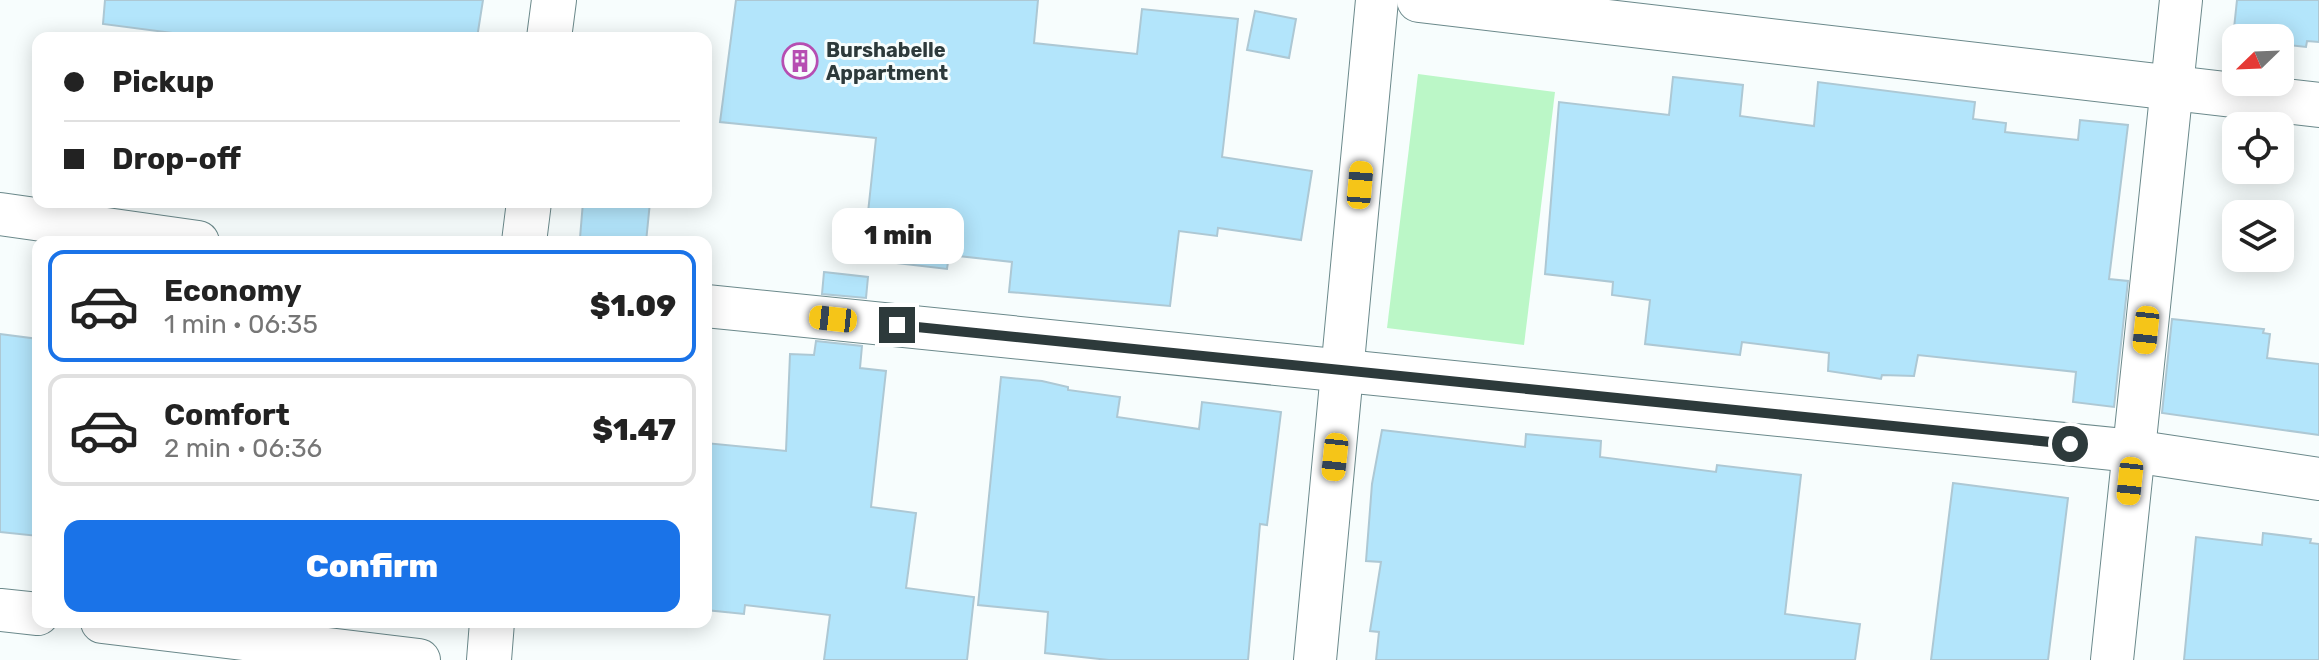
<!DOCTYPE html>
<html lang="en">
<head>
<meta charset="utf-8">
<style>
	:root { --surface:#fff; --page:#f6f6f6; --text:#222; --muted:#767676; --line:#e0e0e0; --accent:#1a73e8 }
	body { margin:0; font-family:Rubik,sans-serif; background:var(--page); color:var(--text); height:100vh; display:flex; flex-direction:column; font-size:30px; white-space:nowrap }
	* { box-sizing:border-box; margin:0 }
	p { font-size:26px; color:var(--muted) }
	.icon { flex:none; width:44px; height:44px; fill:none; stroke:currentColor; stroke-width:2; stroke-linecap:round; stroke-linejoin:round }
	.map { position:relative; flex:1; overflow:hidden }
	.panel { position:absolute; left:32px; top:236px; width:680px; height:392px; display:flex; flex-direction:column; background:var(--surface); border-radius:16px; box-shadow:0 4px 20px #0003 }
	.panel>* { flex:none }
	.hud { position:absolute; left:32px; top:32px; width:680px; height:176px; border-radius:16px; box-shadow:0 4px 20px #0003; display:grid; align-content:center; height:176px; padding:0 32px; background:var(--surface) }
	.needle { width:52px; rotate:247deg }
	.buttons { position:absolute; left:2222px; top:24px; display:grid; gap:16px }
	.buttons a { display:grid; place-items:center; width:72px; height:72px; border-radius:16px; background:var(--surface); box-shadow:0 4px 20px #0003; font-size:40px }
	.end { position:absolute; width:36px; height:36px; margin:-18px; border:10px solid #2d3a3b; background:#fff; box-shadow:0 0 0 4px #fff }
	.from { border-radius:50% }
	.bubble { position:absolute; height:56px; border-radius:16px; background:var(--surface); box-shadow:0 4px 20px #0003; font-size:26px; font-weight:800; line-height:56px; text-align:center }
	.car { position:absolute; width:24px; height:48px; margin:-24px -12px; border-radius:10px; box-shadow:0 0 6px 2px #0007; background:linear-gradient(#f5c518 24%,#345 0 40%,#f5c518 0 76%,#345 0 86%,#f5c518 0) }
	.hud b { display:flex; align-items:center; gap:28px; height:76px; font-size:30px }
	.hud b+b { border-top:2px solid var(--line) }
	.hud i { width:20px; height:20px; background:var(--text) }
	ul { padding:14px 0 0; list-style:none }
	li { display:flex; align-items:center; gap:24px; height:112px; margin:0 16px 12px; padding:0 16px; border:4px solid var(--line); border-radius:16px }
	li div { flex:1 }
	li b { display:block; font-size:30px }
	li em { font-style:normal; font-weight:800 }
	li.selected { border-color:var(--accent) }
	li>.icon { width:72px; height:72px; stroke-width:1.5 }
	.primary-button { display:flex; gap:16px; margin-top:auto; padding:16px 32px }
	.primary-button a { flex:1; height:92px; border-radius:16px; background:var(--accent); color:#fff; font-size:32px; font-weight:800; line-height:92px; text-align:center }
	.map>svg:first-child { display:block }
	.green { fill:#bbf7c7 }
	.building { fill:#b3e5fb; stroke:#adc8d4; stroke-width:2 }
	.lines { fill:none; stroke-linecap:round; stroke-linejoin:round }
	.street-casing { stroke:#6b898b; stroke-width:44 }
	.secondary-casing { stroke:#6b898b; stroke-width:46 }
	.street { stroke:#fff; stroke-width:42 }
	.secondary { stroke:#fff; stroke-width:44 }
	.route { stroke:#2d3a3b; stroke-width:10 }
	.labels { text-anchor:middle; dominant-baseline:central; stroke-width:6; stroke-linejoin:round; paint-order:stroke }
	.poi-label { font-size:20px; font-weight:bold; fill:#2d3a3b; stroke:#f7fdfd; text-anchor:start }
</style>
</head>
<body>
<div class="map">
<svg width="2319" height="660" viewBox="0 0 2319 660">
	<rect width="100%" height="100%" fill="#f7fdfd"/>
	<polygon class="green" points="1418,74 1555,92 1524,345 1387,328"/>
	<g class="building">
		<polygon points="105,0 483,0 477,38 211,38 103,24"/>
		<polygon points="736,0 1038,0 1034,43 1137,54 1142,9 1238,19 1222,157 1312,171 1301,240 1218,228 1217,236 1179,231 1170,306 1009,292 1012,262 949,255 947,269 863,259 876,138 720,122"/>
		<polygon points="2237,0 2319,0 2319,42 2307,41 2306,47 2280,44 2280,38 2233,38"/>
		<polygon points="1255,11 1296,19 1289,58 1247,50"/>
		<polygon points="1673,77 1743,85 1740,116 1814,126 1818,82 1975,102 1973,119 2006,123 2005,132 2078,140 2080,120 2128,125 2109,279 2128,281 2114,407 2073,402 2076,372 1918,355 1914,376 1882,375 1881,379 1828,371 1829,353 1742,342 1740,355 1645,344 1650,300 1612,295 1613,282 1545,274 1559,102 1669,115"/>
		<polygon points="583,202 650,202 646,242 580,238"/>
		<polygon points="824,272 868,277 866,298 822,294"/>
		<polygon points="2172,319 2264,329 2263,333 2270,334 2267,358 2319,364 2319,435 2162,413"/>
		<polygon points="0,334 38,339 38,536 0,532"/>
		<polygon points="816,341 862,346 860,368 886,371 871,507 916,513 906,588 974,597 967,660 824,660 830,615 745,605 744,614 706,610 706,443 786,451 790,354 814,355"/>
		<polygon points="1001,377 1042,381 1068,387 1068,390 1120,397 1117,417 1199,429 1202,402 1281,412 1267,525 1260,524 1248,660 1109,660 1045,653 1048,612 978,605"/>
		<polygon points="1382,430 1525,447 1526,434 1601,441 1600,457 1716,472 1717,465 1801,475 1785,614 1860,624 1855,660 1376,660 1379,632 1370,631 1381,562 1366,561 1372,484"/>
		<polygon points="1953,483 2068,498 2048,660 1931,660"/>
		<polygon points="2263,533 2311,539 2310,543 2319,544 2319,660 2184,660 2196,537 2262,545"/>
	</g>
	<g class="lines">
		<defs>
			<g id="street">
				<polyline points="0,214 198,242"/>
				<polyline points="706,306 2133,451 2319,479"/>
				<polyline points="0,610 38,614"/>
				<polyline points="102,622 419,660"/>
				<polyline points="1315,660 1377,0"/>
				<polyline points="2112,660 2181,0"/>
			</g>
			<g id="secondary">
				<polyline points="1419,0 2319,105"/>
				<polyline points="549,38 554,0"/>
				<polyline points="524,242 529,202"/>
				<polyline points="489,660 492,622"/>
			</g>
		</defs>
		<use href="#street" class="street-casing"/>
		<use href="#secondary" class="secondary-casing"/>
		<use href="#street" class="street"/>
		<use href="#secondary" class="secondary"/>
	</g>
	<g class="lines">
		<polyline class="route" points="897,325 2070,444"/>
	</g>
	<defs>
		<symbol id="building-ring" viewBox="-11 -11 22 22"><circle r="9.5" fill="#f7fdfd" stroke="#b64eb2" stroke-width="1.5"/><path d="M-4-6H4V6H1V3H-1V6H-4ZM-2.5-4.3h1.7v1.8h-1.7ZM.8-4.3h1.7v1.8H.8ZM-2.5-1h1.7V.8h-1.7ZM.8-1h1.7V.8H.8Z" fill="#b64eb2"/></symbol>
	</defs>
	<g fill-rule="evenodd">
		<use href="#building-ring" x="780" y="41" width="40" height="40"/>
	</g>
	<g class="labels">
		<g class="poi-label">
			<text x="826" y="50">Burshabelle<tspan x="826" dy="23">Appartment</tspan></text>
		</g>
	</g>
</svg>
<div class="buttons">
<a><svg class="needle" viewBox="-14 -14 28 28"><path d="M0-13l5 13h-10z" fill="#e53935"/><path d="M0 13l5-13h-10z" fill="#767676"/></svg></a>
<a><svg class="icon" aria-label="locate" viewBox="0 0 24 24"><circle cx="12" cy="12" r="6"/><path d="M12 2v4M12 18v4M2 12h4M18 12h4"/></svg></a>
<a><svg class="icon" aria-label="layers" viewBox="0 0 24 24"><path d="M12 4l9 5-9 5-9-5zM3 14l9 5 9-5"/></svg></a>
</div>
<i class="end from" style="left:2070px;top:444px"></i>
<i class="end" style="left:897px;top:325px"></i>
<div class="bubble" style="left:832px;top:208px;width:132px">1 min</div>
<i class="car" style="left:1360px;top:185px;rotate:5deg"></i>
<i class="car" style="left:833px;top:319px;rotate:276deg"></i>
<i class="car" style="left:2146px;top:330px;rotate:186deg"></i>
<i class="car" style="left:1335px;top:457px;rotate:186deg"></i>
<i class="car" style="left:2130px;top:481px;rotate:186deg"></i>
<div class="hud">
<b><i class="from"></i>Pickup</b>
<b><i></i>Drop-off</b>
</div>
<section class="panel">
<ul>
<li class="selected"><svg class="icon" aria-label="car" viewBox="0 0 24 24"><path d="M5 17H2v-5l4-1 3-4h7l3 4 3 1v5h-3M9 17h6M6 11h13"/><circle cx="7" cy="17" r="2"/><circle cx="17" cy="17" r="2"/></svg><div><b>Economy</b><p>1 min · 06:35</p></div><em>$1.09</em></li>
<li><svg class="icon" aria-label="car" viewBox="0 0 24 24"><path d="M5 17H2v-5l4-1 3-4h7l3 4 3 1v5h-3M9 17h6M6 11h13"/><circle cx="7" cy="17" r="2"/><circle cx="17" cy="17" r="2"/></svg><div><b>Comfort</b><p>2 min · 06:36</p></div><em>$1.47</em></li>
</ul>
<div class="primary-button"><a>Confirm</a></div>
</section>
</div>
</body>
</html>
